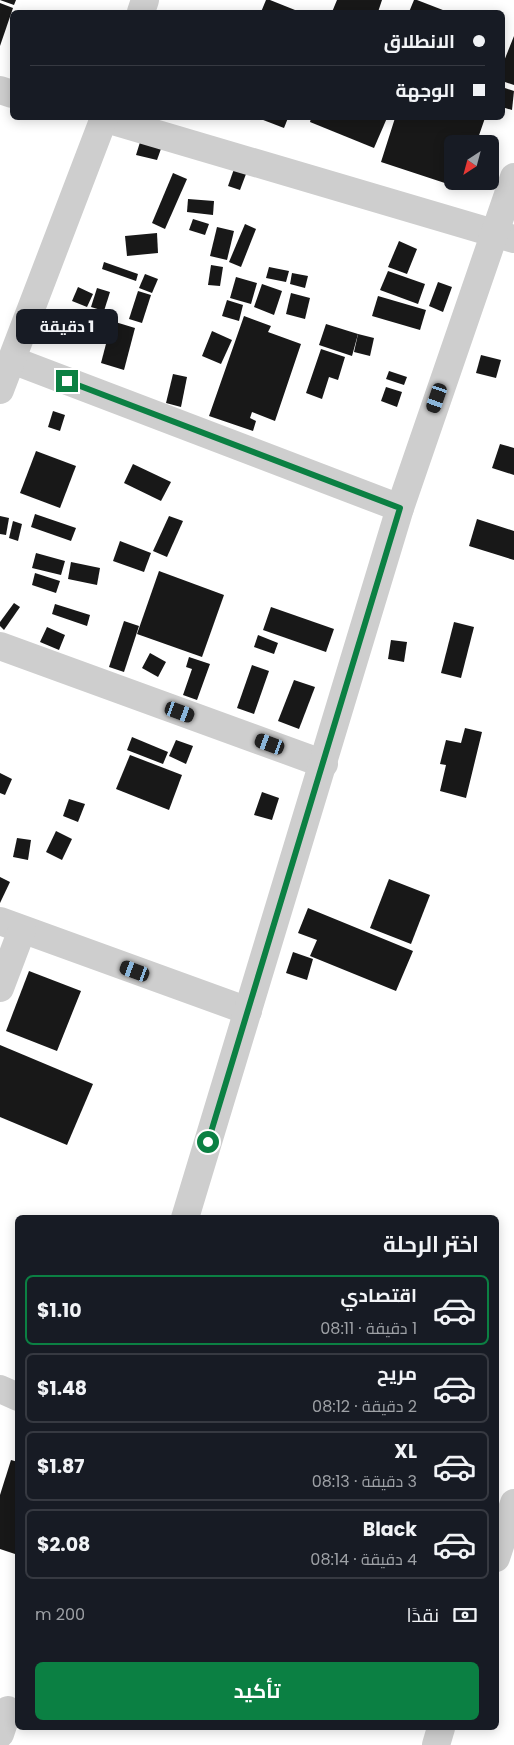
<!DOCTYPE html>
<html lang="ar">
<head>
<meta charset="utf-8">
<style>
	:root { --surface:#171b24; --page:#20242c; --text:#f1f3f6; --muted:#9ea1a6; --line:#363941; --accent:#0b8043 }
	body { margin:0; font-family:Poppins,Cairo,sans-serif; background:var(--page); color:var(--text); direction:rtl; height:100vh; display:flex; flex-direction:column; font-size:19px; white-space:nowrap }
	* { box-sizing:border-box; margin:0 }
	p { font-size:16px; color:var(--muted) }
	.icon { flex:none; width:28px; height:28px; fill:none; stroke:currentColor; stroke-width:2; stroke-linecap:round; stroke-linejoin:round }
	.map { position:relative; flex:1; overflow:hidden; direction:ltr }
	.drawer { position:absolute; left:15px; top:1215px; width:484px; height:515px; display:flex; flex-direction:column; background:var(--surface); border-radius:8px; box-shadow:0 2px 12px #0003; direction:rtl }
	.drawer>* { flex:none }
	.top-card { position:absolute; left:10px; top:10px; width:495px; height:110px; border-radius:8px; box-shadow:0 2px 12px #0003; direction:rtl; display:grid; align-content:center; height:110px; padding:0 20px; background:var(--surface) }
	.needle { width:32px; rotate:216deg }
	.buttons { position:absolute; left:444px; top:135px; display:grid; gap:10px }
	.buttons a { display:grid; place-items:center; width:55px; height:55px; border-radius:8px; background:var(--surface); box-shadow:0 2px 12px #0003; font-size:25px }
	.end { position:absolute; width:22px; height:22px; margin:-11px; border:6px solid #0b8043; background:#fff; box-shadow:0 0 0 2px #fff }
	.from { border-radius:50% }
	.bubble { position:absolute; height:35px; border-radius:8px; background:var(--surface); box-shadow:0 2px 12px #0003; font-size:16px; font-weight:700; line-height:35px; text-align:center; direction:rtl }
	.car { position:absolute; width:15px; height:30px; margin:-15px -8px; border-radius:6px; box-shadow:0 0 4px 1px #0007; background:linear-gradient(#222 24%,#8ab4d8 0 40%,#222 0 76%,#8ab4d8 0 86%,#222 0) }
	.top-card b { display:flex; align-items:center; gap:18px; height:48px; font-size:19px }
	.top-card b+b { border-top:1px solid var(--line) }
	.top-card i { width:12px; height:12px; background:var(--text) }
	ul { padding:0; list-style:none }
	li { display:flex; align-items:center; gap:15px; height:70px; margin:0 10px 8px; padding:0 10px; border:2px solid var(--line); border-radius:8px }
	li div { flex:1 }
	li b { display:block; font-size:19px }
	li em { font-style:normal; font-weight:700 }
	li.active { border-color:var(--accent) }
	li>.icon { width:45px; height:45px; stroke-width:1.5 }
	h2 { padding:0 20px; font-size:22px; line-height:60px }
	.pay { display:flex; align-items:center; gap:12px; height:55px; padding:0 20px; font-size:19px }
	.pay p { margin-inline-start:auto }
	.action { display:flex; gap:10px; margin-top:auto; padding:10px 20px }
	.action a { flex:1; height:58px; border-radius:8px; background:var(--accent); color:#fff; font-size:20px; font-weight:700; line-height:58px; text-align:center }
	.map>svg:first-child { display:block }
	.building { fill:#181818 }
	.lines { fill:none; stroke-linecap:round; stroke-linejoin:round }
	.minor { stroke:#cecece; stroke-width:28 }
	.route { stroke:#0b8043; stroke-width:6 }
</style>
</head>
<body>
<div class="map">
<svg width="514" height="1745" viewBox="0 0 514 1745">
	<rect width="100%" height="100%" fill="#fff"/>
	<g class="building">
		<polygon points="0,0 16,0 14,5"/>
		<polygon points="266,0 270,0 300,12 261,12"/>
		<polygon points="337,0 382,0 378,12 332,12"/>
		<polygon points="414,0 417,0 448,12 409,12"/>
		<polygon points="0,3 13,8 0,46"/>
		<polygon points="514,36 514,85 502,81 502,66"/>
		<polygon points="502,87 514,91 512,110 502,107"/>
		<polygon points="258,118 288,118 284,128"/>
		<polygon points="311,118 387,118 374,148 310,122"/>
		<polygon points="395,118 485,118 476,144 452,144 452,181 462,181 460,188 381,162"/>
		<polygon points="141,139 162,146 157,160 136,155"/>
		<polygon points="234,169 246,174 240,190 228,186"/>
		<polygon points="173,173 187,179 165,229 152,223"/>
		<polygon points="188,199 214,201 213,215 187,212"/>
		<polygon points="193,219 209,224 205,235 189,230"/>
		<polygon points="245,224 256,229 241,267 229,262"/>
		<polygon points="217,227 234,231 227,260 210,256"/>
		<polygon points="157,233 158,253 127,256 125,236"/>
		<polygon points="399,241 417,249 407,274 388,267"/>
		<polygon points="104,262 138,274 136,281 102,269"/>
		<polygon points="211,265 223,267 220,286 208,285"/>
		<polygon points="269,267 289,271 286,282 266,278"/>
		<polygon points="388,271 425,284 418,304 380,290"/>
		<polygon points="292,273 308,276 305,288 290,284"/>
		<polygon points="145,274 158,279 152,293 139,288"/>
		<polygon points="236,277 257,283 251,304 230,298"/>
		<polygon points="438,282 452,287 443,312 429,306"/>
		<polygon points="262,284 282,291 274,315 254,307"/>
		<polygon points="78,287 93,294 87,307 72,301"/>
		<polygon points="97,288 110,292 104,311 91,307"/>
		<polygon points="138,291 151,295 142,323 129,319"/>
		<polygon points="291,293 310,298 305,319 286,314"/>
		<polygon points="378,296 426,310 420,330 372,316"/>
		<polygon points="227,300 243,305 239,321 222,316"/>
		<polygon points="244,316 271,326 268,332 301,344 275,421 252,412 250,418 256,421 253,431 209,416"/>
		<polygon points="112,321 135,328 124,370 101,363"/>
		<polygon points="326,324 358,334 352,356 319,345"/>
		<polygon points="212,331 232,340 221,364 202,356"/>
		<polygon points="358,334 374,338 370,356 354,352"/>
		<polygon points="321,349 345,357 338,380 329,377 322,399 306,393"/>
		<polygon points="481,355 501,360 496,378 476,373"/>
		<polygon points="389,371 407,377 404,385 386,379"/>
		<polygon points="173,374 187,377 181,407 166,403"/>
		<polygon points="386,387 402,392 397,407 381,401"/>
		<polygon points="53,411 65,415 60,431 48,427"/>
		<polygon points="500,444 514,448 514,475 492,468"/>
		<polygon points="36,451 76,466 60,508 20,493"/>
		<polygon points="133,464 171,482 161,501 124,483"/>
		<polygon points="35,514 76,528 71,541 31,527"/>
		<polygon points="0,516 9,518 6,535 0,534"/>
		<polygon points="169,516 183,521 167,557 153,551"/>
		<polygon points="477,519 514,531 514,560 469,546"/>
		<polygon points="13,521 22,524 18,541 9,538"/>
		<polygon points="120,541 151,553 144,572 113,561"/>
		<polygon points="36,553 65,561 61,575 32,568"/>
		<polygon points="71,562 100,568 97,585 68,579"/>
		<polygon points="159,571 224,595 202,657 137,634"/>
		<polygon points="35,573 60,581 56,593 32,585"/>
		<polygon points="14,603 20,607 4,630 0,626 0,622"/>
		<polygon points="55,604 90,615 87,626 52,614"/>
		<polygon points="271,607 334,629 326,652 263,630"/>
		<polygon points="124,621 139,626 124,672 109,667"/>
		<polygon points="454,622 474,627 461,678 441,673"/>
		<polygon points="47,627 65,635 59,650 40,642"/>
		<polygon points="258,635 278,643 274,654 254,647"/>
		<polygon points="391,640 407,642 404,662 388,659"/>
		<polygon points="150,653 166,662 158,677 142,668"/>
		<polygon points="189,657 210,664 197,700 183,695 192,669 186,667"/>
		<polygon points="252,665 269,671 254,714 237,708"/>
		<polygon points="294,680 315,687 299,729 278,721"/>
		<polygon points="465,728 482,732 466,798 440,791 446,765 440,764 446,740 461,743"/>
		<polygon points="132,737 168,752 163,764 127,750"/>
		<polygon points="176,740 193,746 186,764 169,756"/>
		<polygon points="130,755 182,775 169,810 116,789"/>
		<polygon points="0,773 12,779 5,795 0,793"/>
		<polygon points="262,792 279,798 272,820 254,815"/>
		<polygon points="69,799 85,804 78,822 63,816"/>
		<polygon points="56,831 72,839 62,860 46,852"/>
		<polygon points="17,838 31,840 28,860 13,857"/>
		<polygon points="0,877 10,882 0,903"/>
		<polygon points="389,879 430,895 411,944 370,928"/>
		<polygon points="308,908 413,951 396,991 310,956 317,940 298,933"/>
		<polygon points="293,952 313,959 307,980 286,973"/>
		<polygon points="29,971 81,991 57,1051 6,1031"/>
		<polygon points="0,1045 93,1084 67,1145 0,1117"/>
		<polygon points="11,1460 18,1462 18,1555 0,1549 0,1495"/>
	</g>
	<g class="lines">
		<g class="minor">
			<polyline points="141,12 145,0"/>
			<polyline points="0,90 12,94"/>
			<polyline points="103,118 514,239"/>
			<polyline points="12,360 400,508"/>
			<polyline points="0,390 104,118"/>
			<polyline points="0,646 324,764"/>
			<polyline points="0,921 248,1011"/>
			<polyline points="0,988 22,930"/>
			<polyline points="185,1218 400,508 514,177"/>
			<polyline points="0,1389 18,1397"/>
			<polyline points="496,1558 514,1503"/>
			<polyline points="0,1734 8,1710"/>
			<polyline points="436,1745 441,1728"/>
		</g>
	</g>
	<g class="lines">
		<polyline class="route" points="67,381 400,508 208,1142"/>
	</g>
</svg>
<div class="buttons">
<a><svg class="needle" viewBox="-14 -14 28 28"><path d="M0-13l5 13h-10z" fill="#e53935"/><path d="M0 13l5-13h-10z" fill="#9ea1a6"/></svg></a>
</div>
<i class="end from" style="left:208px;top:1142px"></i>
<i class="end" style="left:67px;top:381px"></i>
<div class="bubble" style="left:16px;top:309px;width:102px">1 دقيقة</div>
<i class="car" style="left:437px;top:398px;rotate:199deg"></i>
<i class="car" style="left:180px;top:712px;rotate:110deg"></i>
<i class="car" style="left:270px;top:744px;rotate:290deg"></i>
<i class="car" style="left:135px;top:971px;rotate:290deg"></i>
<div class="top-card">
<b><i class="from"></i>الانطلاق</b>
<b><i></i>الوجهة</b>
</div>
<section class="drawer">
<h2>اختر الرحلة</h2>
<ul>
<li class="active"><svg class="icon" aria-label="car" viewBox="0 0 24 24"><path d="M5 17H2v-5l4-1 3-4h7l3 4 3 1v5h-3M9 17h6M6 11h13"/><circle cx="7" cy="17" r="2"/><circle cx="17" cy="17" r="2"/></svg><div><b>اقتصادي</b><p>1 دقيقة · 08:11</p></div><em>$1.10</em></li>
<li><svg class="icon" aria-label="car" viewBox="0 0 24 24"><path d="M5 17H2v-5l4-1 3-4h7l3 4 3 1v5h-3M9 17h6M6 11h13"/><circle cx="7" cy="17" r="2"/><circle cx="17" cy="17" r="2"/></svg><div><b>مريح</b><p>2 دقيقة · 08:12</p></div><em>$1.48</em></li>
<li><svg class="icon" aria-label="car" viewBox="0 0 24 24"><path d="M5 17H2v-5l4-1 3-4h7l3 4 3 1v5h-3M9 17h6M6 11h13"/><circle cx="7" cy="17" r="2"/><circle cx="17" cy="17" r="2"/></svg><div><b>XL</b><p>3 دقيقة · 08:13</p></div><em>$1.87</em></li>
<li><svg class="icon" aria-label="car" viewBox="0 0 24 24"><path d="M5 17H2v-5l4-1 3-4h7l3 4 3 1v5h-3M9 17h6M6 11h13"/><circle cx="7" cy="17" r="2"/><circle cx="17" cy="17" r="2"/></svg><div><b>Black</b><p>4 دقيقة · 08:14</p></div><em>$2.08</em></li>
</ul>
<div class="pay"><svg class="icon" aria-label="cash" viewBox="0 0 24 24"><path d="M3 7h18v10H3z"/><circle cx="12" cy="12" r="2"/></svg>نقدًا<p>200 m</p></div>
<div class="action"><a>تأكيد</a></div>
</section>
</div>
</body>
</html>
